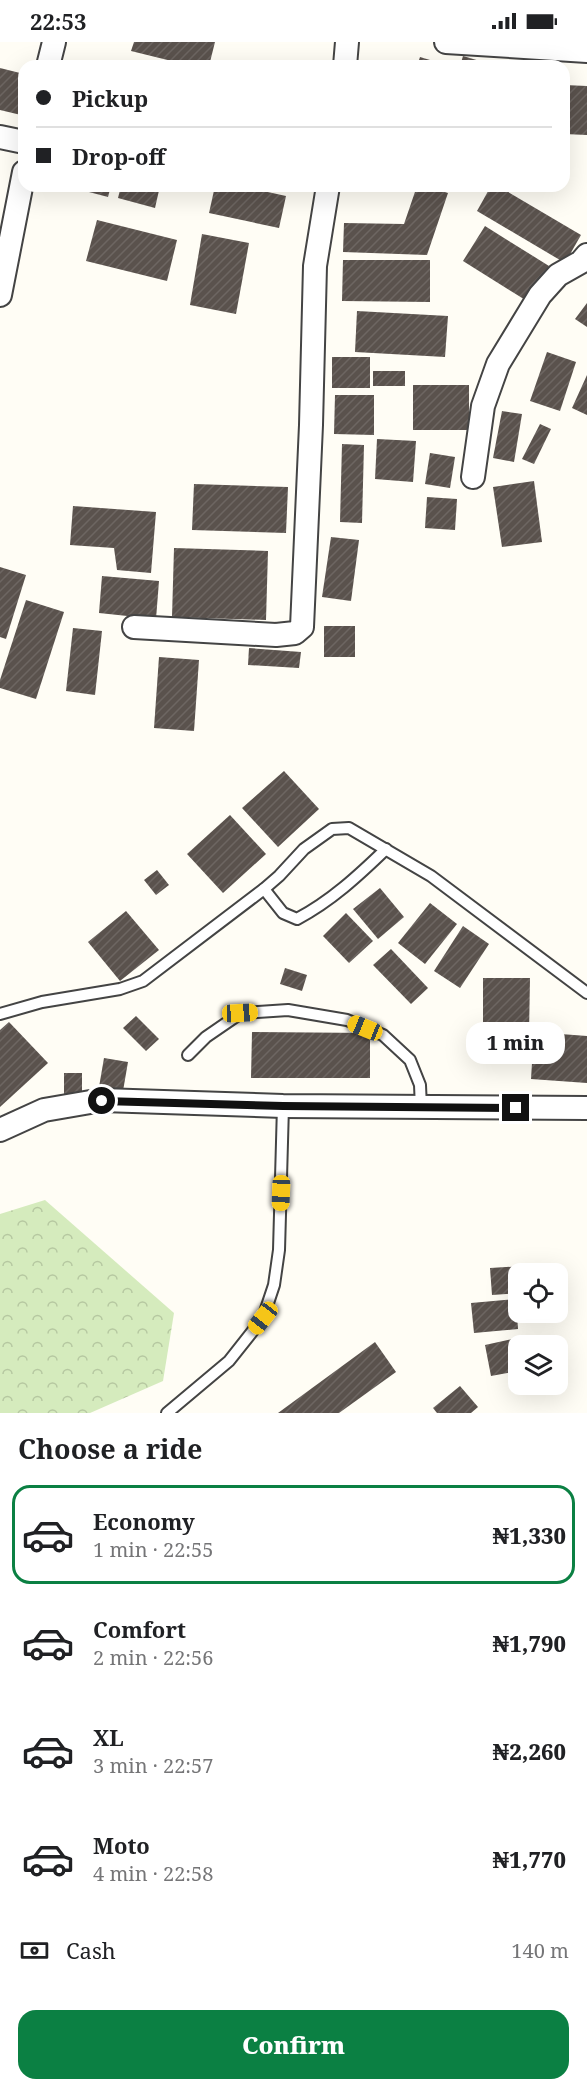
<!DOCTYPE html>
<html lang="en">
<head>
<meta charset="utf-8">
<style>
	:root { --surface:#fff; --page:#f6f6f6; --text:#202124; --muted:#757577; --line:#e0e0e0; --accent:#0b8043 }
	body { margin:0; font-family:"Noto Serif",serif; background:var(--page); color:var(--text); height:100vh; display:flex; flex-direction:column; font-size:22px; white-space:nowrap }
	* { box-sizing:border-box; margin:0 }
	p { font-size:20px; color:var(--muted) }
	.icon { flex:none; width:33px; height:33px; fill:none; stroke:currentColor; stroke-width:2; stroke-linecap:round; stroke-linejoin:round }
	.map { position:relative; height:1371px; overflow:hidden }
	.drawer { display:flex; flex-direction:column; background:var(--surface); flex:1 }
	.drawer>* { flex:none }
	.top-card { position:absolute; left:18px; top:18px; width:552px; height:132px; border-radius:18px; box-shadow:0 6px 24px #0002; display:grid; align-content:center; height:132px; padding:0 18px; background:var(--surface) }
	.buttons { position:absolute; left:508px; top:1221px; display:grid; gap:12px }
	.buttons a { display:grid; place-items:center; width:60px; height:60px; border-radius:12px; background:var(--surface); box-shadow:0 6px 24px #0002; font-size:30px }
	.end { position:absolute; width:27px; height:27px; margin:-14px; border:8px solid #111; background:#fff; box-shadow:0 0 0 3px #fff }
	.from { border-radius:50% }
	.bubble { position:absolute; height:42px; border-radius:18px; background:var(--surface); box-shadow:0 6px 24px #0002; font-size:20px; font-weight:800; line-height:42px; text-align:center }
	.car { position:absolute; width:18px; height:36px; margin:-18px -9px; border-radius:8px; box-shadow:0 0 4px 2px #0007; background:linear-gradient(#f5c518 24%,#345 0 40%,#f5c518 0 76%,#345 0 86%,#f5c518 0) }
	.top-card b { display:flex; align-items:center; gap:21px; height:57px; font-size:22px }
	.top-card b+b { border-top:2px solid var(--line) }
	.top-card i { width:15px; height:15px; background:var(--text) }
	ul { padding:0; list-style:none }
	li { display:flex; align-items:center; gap:18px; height:99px; margin:0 12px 9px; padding:0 6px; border:3px solid transparent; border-radius:18px }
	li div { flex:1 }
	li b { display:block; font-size:22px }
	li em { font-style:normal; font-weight:800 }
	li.current { border-color:var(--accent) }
	li>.icon { width:54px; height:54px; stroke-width:1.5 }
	h2 { padding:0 18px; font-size:27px; line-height:72px }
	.pay { display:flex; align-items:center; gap:15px; height:66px; padding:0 18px; font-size:22px }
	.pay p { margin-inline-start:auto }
	.primary-button { display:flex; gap:12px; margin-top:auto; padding:12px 18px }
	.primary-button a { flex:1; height:69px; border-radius:18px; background:var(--accent); color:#fff; font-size:24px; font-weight:800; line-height:69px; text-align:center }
	.status { display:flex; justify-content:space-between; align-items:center; height:42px; padding:0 30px; background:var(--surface); direction:ltr }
	.status svg { height:16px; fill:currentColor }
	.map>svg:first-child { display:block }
	.park { fill:url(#park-crowns) }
	.building { fill:url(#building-hatch) }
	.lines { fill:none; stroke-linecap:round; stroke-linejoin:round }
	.lane-casing { stroke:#444; stroke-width:14 }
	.street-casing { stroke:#444; stroke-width:26 }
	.lane { stroke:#fff; stroke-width:10 }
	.street { stroke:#fff; stroke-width:22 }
	.route { stroke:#111; stroke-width:8 }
</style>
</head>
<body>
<div class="status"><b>22:53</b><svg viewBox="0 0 49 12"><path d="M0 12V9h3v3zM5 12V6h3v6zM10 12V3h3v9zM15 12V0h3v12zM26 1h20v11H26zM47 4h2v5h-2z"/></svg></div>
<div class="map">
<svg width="587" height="1371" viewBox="0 0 587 1371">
	<defs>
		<pattern id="park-crowns" width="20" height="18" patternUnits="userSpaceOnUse" patternTransform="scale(1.5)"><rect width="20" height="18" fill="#d5ebbd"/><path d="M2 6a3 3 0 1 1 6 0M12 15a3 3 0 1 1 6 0" fill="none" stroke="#b6c8a1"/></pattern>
		<pattern id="building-hatch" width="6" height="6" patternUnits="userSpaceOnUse" patternTransform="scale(1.5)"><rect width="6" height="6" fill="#5a524d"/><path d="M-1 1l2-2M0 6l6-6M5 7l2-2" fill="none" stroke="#6d6662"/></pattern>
	</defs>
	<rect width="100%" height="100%" fill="#fffdf5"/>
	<polygon class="park" points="45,1158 174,1271 163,1339 90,1371 0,1371 0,1172"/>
	<g class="building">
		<polygon points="134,0 215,0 209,24 192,24 131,9"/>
		<polygon points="463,14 490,22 489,24 460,24"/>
		<polygon points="420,15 440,21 439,24 417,24"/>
		<polygon points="0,26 24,32 24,58 21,73 0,68"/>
		<polygon points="564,43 587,44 587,93 564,92"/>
		<polygon points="66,144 111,144 108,155"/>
		<polygon points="121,144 160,144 155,166 118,156"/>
		<polygon points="215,144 241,144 286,154 279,186 209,171"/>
		<polygon points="417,144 425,144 448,151 427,213 343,210 344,181 404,182"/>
		<polygon points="491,144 498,144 581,193 565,221 477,169"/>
		<polygon points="97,178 177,198 167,239 86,219"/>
		<polygon points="485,184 549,224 527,259 463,219"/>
		<polygon points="202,192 249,201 236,272 190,263"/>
		<polygon points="343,218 430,218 430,260 342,259"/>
		<polygon points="587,261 587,285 575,277"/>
		<polygon points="357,269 448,274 445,315 355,310"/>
		<polygon points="547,310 576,320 560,369 530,359"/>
		<rect x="332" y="315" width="38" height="31"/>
		<rect x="373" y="329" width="32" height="15"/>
		<polygon points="587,333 587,373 572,366"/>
		<rect x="413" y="343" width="56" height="45"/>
		<polygon points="335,353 374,353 374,393 334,392"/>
		<polygon points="502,369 522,372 514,420 493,416"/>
		<polygon points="540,382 551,387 534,422 522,417"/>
		<polygon points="377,397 416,399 413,440 375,437"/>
		<polygon points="342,402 364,403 362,481 340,480"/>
		<polygon points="430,411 455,415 450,446 425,442"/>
		<polygon points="534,439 542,500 502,505 493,445"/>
		<polygon points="194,442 288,445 286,491 192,488"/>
		<polygon points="427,455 457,457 455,488 425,486"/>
		<polygon points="73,464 156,470 151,531 117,528 114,506 70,503"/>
		<polygon points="331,495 359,498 351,559 322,555"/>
		<polygon points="174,506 268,509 266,578 172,575"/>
		<polygon points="0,525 26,533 6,597 0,595"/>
		<polygon points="102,534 159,539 156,577 99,571"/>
		<polygon points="26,558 64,570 36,657 0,646 0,638"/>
		<rect x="324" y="584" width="31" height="31"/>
		<polygon points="73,586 102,589 95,653 66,649"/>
		<polygon points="249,606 301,610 299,626 248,623"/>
		<polygon points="159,615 199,618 194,689 154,686"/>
		<polygon points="284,729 319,767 278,805 242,766"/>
		<polygon points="230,773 266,812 223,851 187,812"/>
		<polygon points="157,828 169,843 156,853 144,838"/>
		<polygon points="380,846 404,875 378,897 353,867"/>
		<polygon points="430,861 457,882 425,922 398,901"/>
		<polygon points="126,869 159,908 120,939 88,900"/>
		<polygon points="346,871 373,899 349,921 323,894"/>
		<polygon points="463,884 489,902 460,946 434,929"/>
		<polygon points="391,907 428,946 411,962 373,923"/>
		<polygon points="285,926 307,933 302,949 280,942"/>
		<polygon points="483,936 530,936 529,992 483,991"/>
		<polygon points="136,974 159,997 146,1009 123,986"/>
		<polygon points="9,980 48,1021 0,1065 0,988"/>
		<polygon points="252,990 370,991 370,1036 251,1036"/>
		<polygon points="534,990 587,994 587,1041 531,1037"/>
		<polygon points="104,1016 128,1020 123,1049 99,1045"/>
		<rect x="64" y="1031" width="18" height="24"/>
		<polygon points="525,1224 525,1232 519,1232 519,1251 492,1253 490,1226"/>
		<polygon points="516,1257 518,1287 474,1291 471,1261"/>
		<polygon points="522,1295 524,1304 519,1304 519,1329 491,1334 485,1303"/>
		<polygon points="375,1300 396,1330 339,1371 278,1371"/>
		<polygon points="460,1344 478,1365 471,1371 437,1371 433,1366"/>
	</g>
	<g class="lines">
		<defs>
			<g id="lane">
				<path d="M264 847 283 871 297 877C331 859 358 834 386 807"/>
				<polyline points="0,972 42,960 120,947 143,939 264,847 279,834 304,807 332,787 349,786 431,834 587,951"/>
				<polyline points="188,1013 206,995 241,971 288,968 347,978 383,993 410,1018 420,1043 421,1066"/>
				<polyline points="167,1371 229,1319 263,1276 274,1243 279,1208 283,1064"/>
			</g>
			<g id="street">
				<polyline points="446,0 587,9"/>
				<polyline points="48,24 54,0"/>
				<polyline points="345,24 347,0"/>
				<polyline points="0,95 24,100"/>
				<polyline points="0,253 24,130"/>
				<polyline points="473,435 483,364 498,322 540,253 558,233 581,220 587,213"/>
				<polyline points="134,585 276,593 295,591 302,585 311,383 315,224 328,144"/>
				<polyline points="0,1088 44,1068 102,1058 283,1064 587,1066"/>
			</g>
		</defs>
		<use href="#lane" class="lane-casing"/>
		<use href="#street" class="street-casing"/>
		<use href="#lane" class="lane"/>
		<use href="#street" class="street"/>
	</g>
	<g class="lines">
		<polyline class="route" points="102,1059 283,1064 516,1066"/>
	</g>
</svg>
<div class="buttons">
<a><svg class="icon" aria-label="locate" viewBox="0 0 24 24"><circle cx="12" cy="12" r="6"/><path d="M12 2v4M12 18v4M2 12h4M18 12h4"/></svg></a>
<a><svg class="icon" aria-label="layers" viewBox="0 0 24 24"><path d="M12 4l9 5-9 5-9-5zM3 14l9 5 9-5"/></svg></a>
</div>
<i class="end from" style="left:102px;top:1059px"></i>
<i class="end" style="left:516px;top:1066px"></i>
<div class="bubble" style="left:466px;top:980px;width:99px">1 min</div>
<i class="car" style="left:240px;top:971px;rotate:87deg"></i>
<i class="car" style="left:365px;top:986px;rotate:292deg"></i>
<i class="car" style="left:281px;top:1151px;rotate:182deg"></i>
<i class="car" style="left:263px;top:1276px;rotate:218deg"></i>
<div class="top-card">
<b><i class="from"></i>Pickup</b>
<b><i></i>Drop-off</b>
</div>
</div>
<section class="drawer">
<h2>Choose a ride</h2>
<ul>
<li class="current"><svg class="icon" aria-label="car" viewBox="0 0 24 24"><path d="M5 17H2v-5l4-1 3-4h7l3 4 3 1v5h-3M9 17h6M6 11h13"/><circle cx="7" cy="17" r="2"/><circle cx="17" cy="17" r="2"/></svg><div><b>Economy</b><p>1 min · 22:55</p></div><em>₦1,330</em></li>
<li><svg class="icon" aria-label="car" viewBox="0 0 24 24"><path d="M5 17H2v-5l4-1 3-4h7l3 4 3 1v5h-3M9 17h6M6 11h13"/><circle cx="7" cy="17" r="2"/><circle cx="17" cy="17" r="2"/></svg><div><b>Comfort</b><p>2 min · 22:56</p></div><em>₦1,790</em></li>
<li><svg class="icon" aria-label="car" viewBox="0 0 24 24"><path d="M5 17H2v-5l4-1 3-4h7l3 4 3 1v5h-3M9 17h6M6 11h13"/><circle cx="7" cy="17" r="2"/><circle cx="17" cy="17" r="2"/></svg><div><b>XL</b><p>3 min · 22:57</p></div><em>₦2,260</em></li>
<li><svg class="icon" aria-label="car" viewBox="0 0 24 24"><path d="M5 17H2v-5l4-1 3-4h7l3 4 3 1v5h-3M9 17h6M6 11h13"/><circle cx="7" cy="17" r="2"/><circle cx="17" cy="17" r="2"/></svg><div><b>Moto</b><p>4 min · 22:58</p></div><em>₦1,770</em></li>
</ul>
<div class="pay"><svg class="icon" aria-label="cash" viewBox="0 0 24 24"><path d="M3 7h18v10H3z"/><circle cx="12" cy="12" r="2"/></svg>Cash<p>140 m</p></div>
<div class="primary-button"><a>Confirm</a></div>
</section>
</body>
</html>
